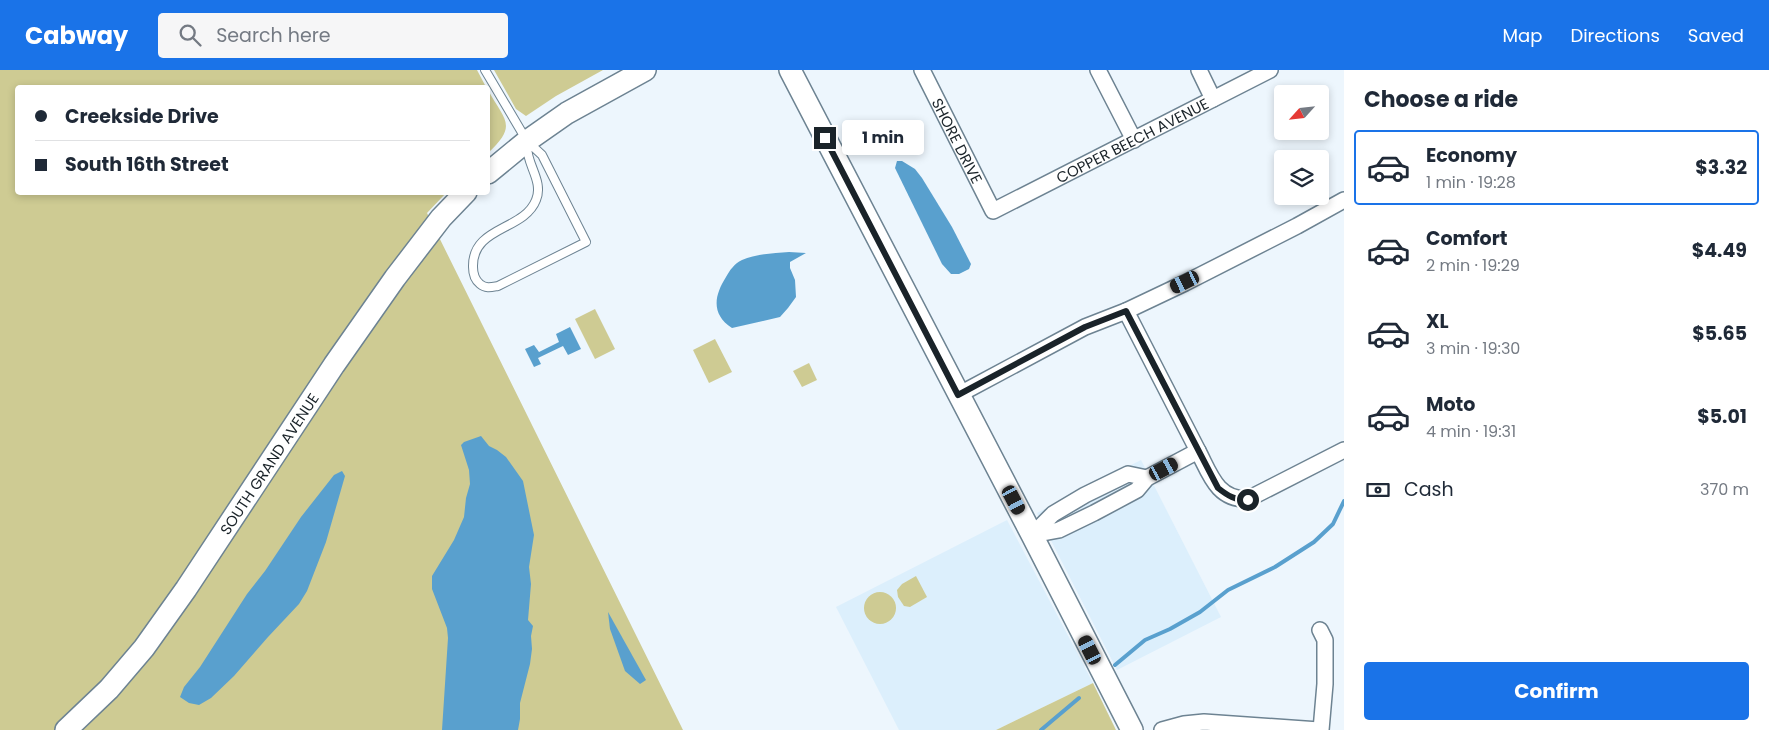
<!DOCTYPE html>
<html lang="en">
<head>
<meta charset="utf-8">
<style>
	:root { --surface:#fff; --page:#f6f6f7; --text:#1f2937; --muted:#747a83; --line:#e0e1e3; --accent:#1a73e8 }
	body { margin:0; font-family:Poppins,sans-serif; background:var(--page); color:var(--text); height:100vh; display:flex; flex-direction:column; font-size:19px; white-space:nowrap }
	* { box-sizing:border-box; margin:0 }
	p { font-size:16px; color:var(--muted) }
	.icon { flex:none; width:28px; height:28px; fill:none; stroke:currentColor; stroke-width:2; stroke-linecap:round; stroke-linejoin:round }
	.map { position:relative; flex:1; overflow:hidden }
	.side { display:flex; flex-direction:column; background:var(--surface); width:425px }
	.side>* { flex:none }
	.guide { position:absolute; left:15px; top:15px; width:475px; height:110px; border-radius:5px; box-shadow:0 2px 8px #0003; display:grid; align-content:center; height:110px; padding:0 20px; background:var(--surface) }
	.needle { width:32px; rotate:243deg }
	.controls { position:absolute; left:1274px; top:15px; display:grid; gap:10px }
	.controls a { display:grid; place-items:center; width:55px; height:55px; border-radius:5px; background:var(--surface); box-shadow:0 2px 8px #0003; font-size:25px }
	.end { position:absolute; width:22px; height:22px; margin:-11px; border:6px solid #1a2329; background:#fff; box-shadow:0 0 0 2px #fff }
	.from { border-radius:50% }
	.bubble { position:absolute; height:35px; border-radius:5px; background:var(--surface); box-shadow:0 2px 8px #0003; font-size:16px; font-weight:700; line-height:35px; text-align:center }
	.car { position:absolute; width:15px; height:30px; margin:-15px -8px; border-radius:6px; box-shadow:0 0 4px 1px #0007; background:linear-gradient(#222 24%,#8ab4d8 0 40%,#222 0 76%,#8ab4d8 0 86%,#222 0) }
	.guide b { display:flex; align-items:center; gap:18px; height:48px; font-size:19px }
	.guide b+b { border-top:1px solid var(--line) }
	.guide i { width:12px; height:12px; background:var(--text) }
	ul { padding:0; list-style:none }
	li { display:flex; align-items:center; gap:15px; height:75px; margin:0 10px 8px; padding:0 10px; border:2px solid transparent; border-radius:5px }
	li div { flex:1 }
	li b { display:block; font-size:19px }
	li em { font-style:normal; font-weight:700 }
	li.selected { border-color:var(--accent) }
	li>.icon { width:45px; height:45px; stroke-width:1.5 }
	h2 { padding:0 20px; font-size:22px; line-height:60px }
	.pay { display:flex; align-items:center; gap:12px; height:55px; padding:0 20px; font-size:19px }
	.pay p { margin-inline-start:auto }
	.primary-button { display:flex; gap:10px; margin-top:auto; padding:10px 20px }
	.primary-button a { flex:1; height:58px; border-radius:5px; background:var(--accent); color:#fff; font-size:20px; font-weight:700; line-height:58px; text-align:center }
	header { display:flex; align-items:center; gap:30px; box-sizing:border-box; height:70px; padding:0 25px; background:var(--accent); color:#fff }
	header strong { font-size:24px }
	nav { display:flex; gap:28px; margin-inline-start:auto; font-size:18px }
	.search { width:350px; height:45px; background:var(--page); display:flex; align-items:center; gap:12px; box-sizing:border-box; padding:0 18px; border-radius:5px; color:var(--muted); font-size:19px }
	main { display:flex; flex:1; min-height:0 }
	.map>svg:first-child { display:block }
	.built { fill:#dceffc }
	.green { fill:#cecb93 }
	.water { fill:#59a0ce }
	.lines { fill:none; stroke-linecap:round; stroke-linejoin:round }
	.stream { stroke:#59a0ce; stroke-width:4 }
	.lane-casing { stroke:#6d8392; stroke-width:10 }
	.street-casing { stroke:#6d8392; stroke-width:18 }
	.secondary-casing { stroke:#6d8392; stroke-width:24 }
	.lane { stroke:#fff; stroke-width:8 }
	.street { stroke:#fff; stroke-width:15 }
	.secondary { stroke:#fff; stroke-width:21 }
	.route { stroke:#1a2329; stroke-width:6 }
	.labels { text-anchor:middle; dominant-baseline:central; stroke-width:5; stroke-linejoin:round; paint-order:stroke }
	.street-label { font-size:15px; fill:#1a2329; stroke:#edf6fd }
</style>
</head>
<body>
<header>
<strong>Cabway</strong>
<div class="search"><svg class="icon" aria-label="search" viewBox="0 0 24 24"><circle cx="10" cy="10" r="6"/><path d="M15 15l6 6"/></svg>Search here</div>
<nav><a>Map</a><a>Directions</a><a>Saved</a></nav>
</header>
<main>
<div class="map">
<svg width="1344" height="660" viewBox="0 0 1344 660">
	<rect width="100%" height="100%" fill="#edf6fd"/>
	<g class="built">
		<polygon points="1141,390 1221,547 1117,600 1037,443"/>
		<polygon points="1007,450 1093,613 996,660 899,660 836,537"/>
	</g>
	<g class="green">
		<polygon points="0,0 477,0 486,17 18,18 18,122 446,123 427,143 683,660 0,660"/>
		<polygon points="494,0 603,0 556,26 526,46 516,39"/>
		<path d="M488 20C505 51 518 55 488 83Z"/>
		<polygon points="595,239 615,279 595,289 575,249"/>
		<polygon points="715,269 732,302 709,313 693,280"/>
		<polygon points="809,293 817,310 802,317 793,301"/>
		<polygon points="916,506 927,527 910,537 904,536 898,527 897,520 902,514"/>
		<circle cx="880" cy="538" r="16"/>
		<polygon points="1093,613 1116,660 996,660"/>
	</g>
	<g class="water">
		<polygon points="897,91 902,91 915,99 922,108 952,157 971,194 969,199 959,204 951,204 942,194 895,98"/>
		<path d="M789 182 806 183 790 192V198L795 210 796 227 788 238 780 247 732 258C711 244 714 226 726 207 730 200 734 194 742 190 756 184 774 183 789 182Z"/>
		<polygon points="570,257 581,279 568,285 563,276 538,288 541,294 534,297 525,279 534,275 539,282 559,272 556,264"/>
		<polygon points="481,366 489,376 497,380 506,387 523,411 534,465 529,497 531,514 528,550 533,556 531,566 532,579 530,594 520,633 520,649 518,660 442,660 448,568 447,558 432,519 432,506 454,470 464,447 466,428 470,414 469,400 461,375 464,372"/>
		<polygon points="342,401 345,406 326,472 307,521 299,534 268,567 234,606 211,628 199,635 189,633 180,627 184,617 200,597 247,524 265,501 301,447 334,405"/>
		<polygon points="608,542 646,610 640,614 625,601 610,559"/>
	</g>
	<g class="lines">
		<g class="stream">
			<polyline points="1115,595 1145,570 1170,559 1200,542 1228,520 1275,497 1314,472 1333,454 1344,431"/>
			<polyline points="1041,660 1079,628"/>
		</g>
		<defs>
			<path id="lane" d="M485 0 527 71 542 85 586 172 498 216C492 217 486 219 480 214 475 210 473 204 473 197 472 156 524 161 536 130 544 111 526 94 527 75"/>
			<g id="street">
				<path id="s1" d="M922 0 993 141 1270 0"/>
				<polyline points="1098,0 1134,70"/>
				<polyline points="1199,0 1213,29"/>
				<polyline points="1126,241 1198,381"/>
				<polyline points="958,325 1085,257 1126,241 1185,213 1297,156 1344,130"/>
				<path d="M1032 465 1059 460 1094 443 1137 420 1147 408 1198 381C1210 404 1217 430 1248 429L1344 380"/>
				<polyline points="1032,465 1053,444 1085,425 1128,404 1147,408"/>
				<polyline points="1320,560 1325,570 1325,614 1321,660"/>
				<polyline points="1162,660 1184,654 1204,652 1319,660"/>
			</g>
			<g id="secondary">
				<polyline points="790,0 1032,465 1132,660"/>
				<polyline points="488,103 527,71 567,43 645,0"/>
				<path id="s2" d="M66 660 109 619 144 578 186 519 334 295 395 208 441 148 466 122"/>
			</g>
		</defs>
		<use href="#lane" class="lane-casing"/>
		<use href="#street" class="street-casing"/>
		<use href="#secondary" class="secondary-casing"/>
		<use href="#lane" class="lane"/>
		<use href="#street" class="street"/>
		<use href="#secondary" class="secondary"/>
	</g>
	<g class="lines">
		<path class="route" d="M825 68 958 325 1085 257 1126 241 1218 418C1228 426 1235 430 1248 430"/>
	</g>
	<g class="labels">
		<g class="street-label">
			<text stroke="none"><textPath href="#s1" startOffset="79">SHORE DRIVE</textPath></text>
			<text stroke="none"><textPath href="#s1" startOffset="314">COPPER BEECH AVENUE</textPath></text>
			<text stroke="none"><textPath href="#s2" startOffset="336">SOUTH GRAND AVENUE</textPath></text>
		</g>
	</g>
</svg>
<div class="controls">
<a><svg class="needle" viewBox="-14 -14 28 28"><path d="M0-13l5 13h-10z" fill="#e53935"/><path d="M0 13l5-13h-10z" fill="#747a83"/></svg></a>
<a><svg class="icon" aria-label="layers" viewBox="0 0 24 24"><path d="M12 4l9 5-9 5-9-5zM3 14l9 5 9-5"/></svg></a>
</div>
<i class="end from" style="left:1248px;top:430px"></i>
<i class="end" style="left:825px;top:68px"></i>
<div class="bubble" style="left:842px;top:50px;width:82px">1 min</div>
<i class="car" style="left:1185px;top:212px;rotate:244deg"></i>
<i class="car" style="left:1164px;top:399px;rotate:62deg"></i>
<i class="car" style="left:1014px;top:430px;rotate:152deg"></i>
<i class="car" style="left:1090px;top:580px;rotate:333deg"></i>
<div class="guide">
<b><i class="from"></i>Creekside Drive</b>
<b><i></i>South 16th Street</b>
</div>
</div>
<section class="side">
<h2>Choose a ride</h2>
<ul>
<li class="selected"><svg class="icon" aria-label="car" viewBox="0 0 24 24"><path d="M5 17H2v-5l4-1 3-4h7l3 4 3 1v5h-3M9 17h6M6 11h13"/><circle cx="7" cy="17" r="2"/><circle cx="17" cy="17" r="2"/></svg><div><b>Economy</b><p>1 min · 19:28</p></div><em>$3.32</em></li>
<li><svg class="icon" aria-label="car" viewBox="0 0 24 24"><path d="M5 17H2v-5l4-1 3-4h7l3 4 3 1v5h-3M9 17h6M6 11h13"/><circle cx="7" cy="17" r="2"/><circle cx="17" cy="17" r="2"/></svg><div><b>Comfort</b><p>2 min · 19:29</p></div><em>$4.49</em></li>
<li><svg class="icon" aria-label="car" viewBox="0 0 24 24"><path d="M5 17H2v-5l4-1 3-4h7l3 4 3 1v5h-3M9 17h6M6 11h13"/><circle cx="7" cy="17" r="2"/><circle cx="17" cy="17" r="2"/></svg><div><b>XL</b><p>3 min · 19:30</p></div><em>$5.65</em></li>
<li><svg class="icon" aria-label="car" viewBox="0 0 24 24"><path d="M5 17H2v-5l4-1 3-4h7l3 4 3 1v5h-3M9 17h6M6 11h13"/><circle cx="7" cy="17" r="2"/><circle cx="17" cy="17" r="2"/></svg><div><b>Moto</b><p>4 min · 19:31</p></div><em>$5.01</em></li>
</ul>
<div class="pay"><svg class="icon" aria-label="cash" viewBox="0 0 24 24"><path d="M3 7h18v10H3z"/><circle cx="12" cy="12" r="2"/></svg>Cash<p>370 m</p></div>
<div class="primary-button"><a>Confirm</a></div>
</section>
</main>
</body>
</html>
